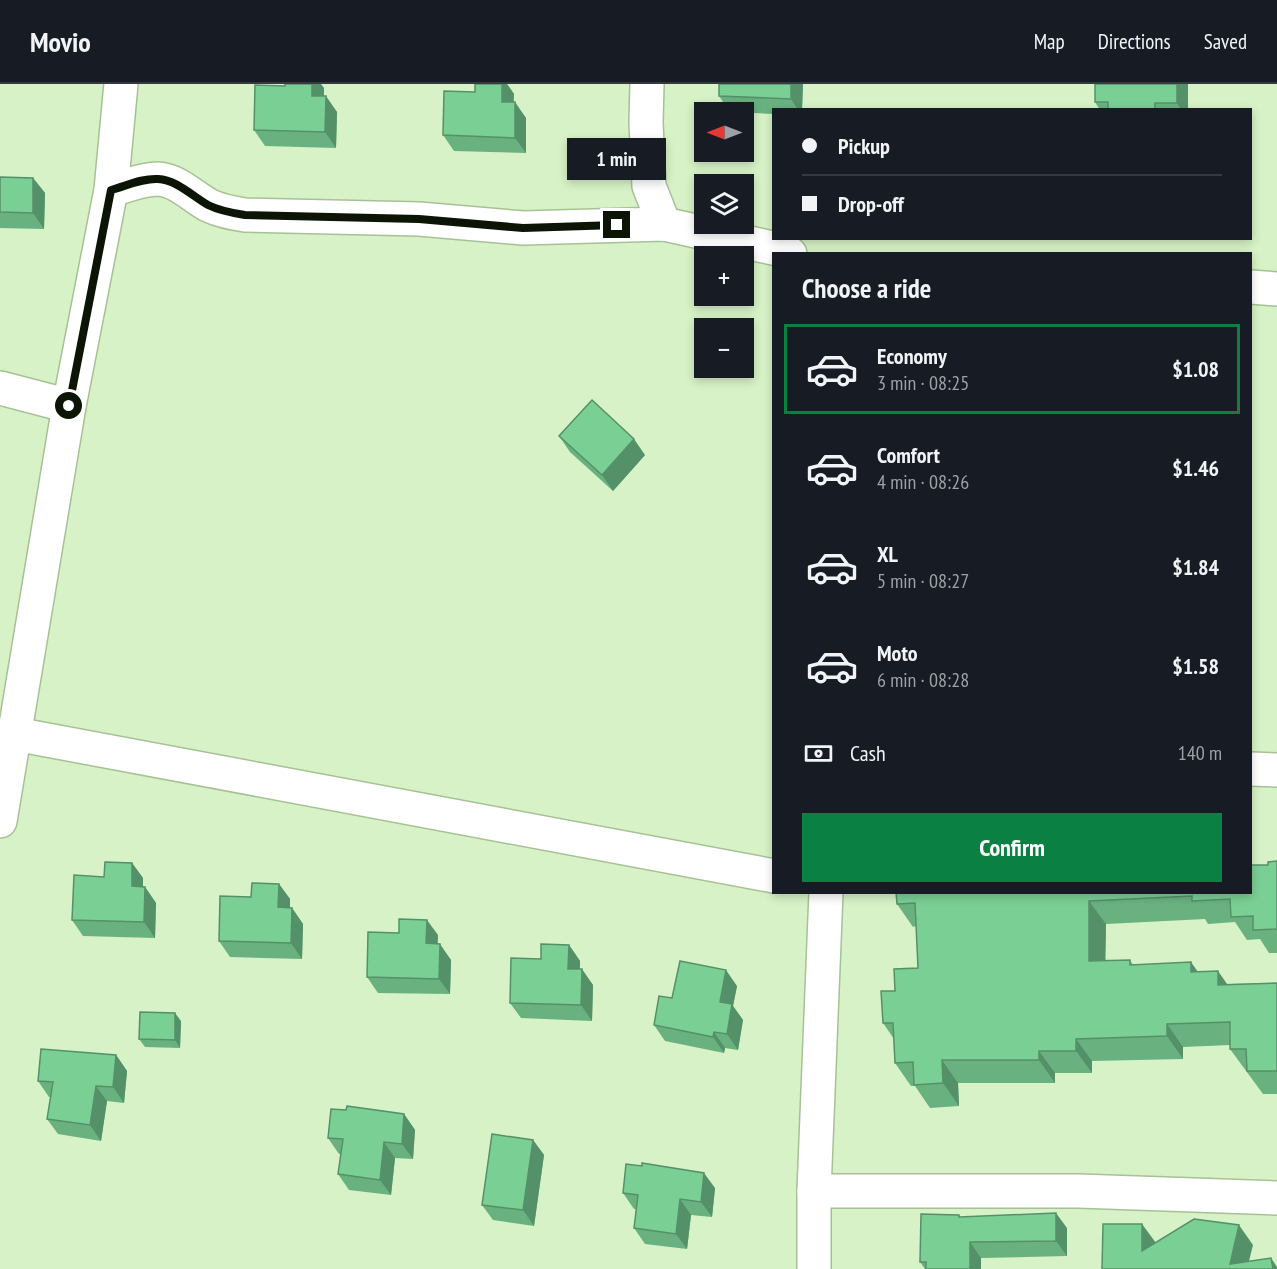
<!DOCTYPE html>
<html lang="en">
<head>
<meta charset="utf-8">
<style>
	:root { --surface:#171b24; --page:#20242c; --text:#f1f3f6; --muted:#9ea1a6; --line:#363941; --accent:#0b8043 }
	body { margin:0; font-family:"PT Sans Narrow",sans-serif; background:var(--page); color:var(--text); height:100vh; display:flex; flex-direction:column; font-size:22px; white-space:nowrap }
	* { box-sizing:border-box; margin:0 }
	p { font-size:20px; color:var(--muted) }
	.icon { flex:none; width:33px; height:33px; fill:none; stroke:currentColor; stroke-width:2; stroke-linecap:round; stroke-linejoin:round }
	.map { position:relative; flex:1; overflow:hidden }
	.side { position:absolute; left:772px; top:168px; width:480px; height:642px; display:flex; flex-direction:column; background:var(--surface); border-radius:0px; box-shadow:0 3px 9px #0003 }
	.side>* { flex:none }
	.hud { position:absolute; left:772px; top:24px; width:480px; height:132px; border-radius:0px; box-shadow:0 3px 9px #0003; display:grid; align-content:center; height:132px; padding:0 30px; background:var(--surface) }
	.needle { width:39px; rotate:270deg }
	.tools { position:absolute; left:694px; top:18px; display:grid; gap:12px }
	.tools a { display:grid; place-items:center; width:60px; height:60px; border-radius:0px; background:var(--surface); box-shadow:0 3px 9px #0003; font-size:30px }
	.end { position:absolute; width:27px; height:27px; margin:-14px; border:8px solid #0b1405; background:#fff; box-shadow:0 0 0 3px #fff }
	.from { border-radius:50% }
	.bubble { position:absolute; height:42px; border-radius:0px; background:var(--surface); box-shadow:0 3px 9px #0003; font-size:20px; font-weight:800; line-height:42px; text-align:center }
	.hud b { display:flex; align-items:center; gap:21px; height:57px; font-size:22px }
	.hud b+b { border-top:2px solid var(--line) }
	.hud i { width:15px; height:15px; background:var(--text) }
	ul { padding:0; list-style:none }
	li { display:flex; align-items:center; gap:18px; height:90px; margin:0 12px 9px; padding:0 18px; border:3px solid transparent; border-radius:0px }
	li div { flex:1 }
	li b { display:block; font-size:22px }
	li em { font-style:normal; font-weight:800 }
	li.active { border-color:var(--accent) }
	li>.icon { width:54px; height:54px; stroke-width:1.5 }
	h2 { padding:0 30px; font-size:27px; line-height:72px }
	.pay { display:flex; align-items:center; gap:15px; height:66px; padding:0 30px; font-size:22px }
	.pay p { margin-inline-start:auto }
	.action { display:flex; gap:12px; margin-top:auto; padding:12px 30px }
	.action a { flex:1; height:69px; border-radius:0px; background:var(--accent); color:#fff; font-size:24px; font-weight:800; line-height:69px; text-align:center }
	header { display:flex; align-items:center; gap:36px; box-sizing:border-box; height:84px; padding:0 30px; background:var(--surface); border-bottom:2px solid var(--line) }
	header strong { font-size:28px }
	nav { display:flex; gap:33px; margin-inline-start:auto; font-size:21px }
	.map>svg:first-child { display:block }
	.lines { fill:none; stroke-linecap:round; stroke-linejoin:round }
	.minor-casing { stroke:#a7c196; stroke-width:36 }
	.minor { stroke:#fff; stroke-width:33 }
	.wall { fill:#69b280 }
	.shaded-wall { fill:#559168 }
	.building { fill:#7acf95; stroke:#559168; stroke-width:1.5 }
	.route { stroke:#0b1405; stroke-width:8 }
</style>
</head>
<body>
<header>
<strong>Movio</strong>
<nav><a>Map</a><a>Directions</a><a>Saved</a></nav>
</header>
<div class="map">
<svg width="1277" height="1185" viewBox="0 0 1277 1185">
	<rect width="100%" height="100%" fill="#d7f2c6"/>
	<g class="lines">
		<defs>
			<g id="minor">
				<polyline points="647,0 646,39 649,102 664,140"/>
				<path d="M111 106C126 102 142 95 158 95 177 96 192 112 208 121 220 127 232 129 245 131L419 135 523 144 664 140 777 165 790 170"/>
				<polyline points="1251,203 1277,205"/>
				<polyline points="0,304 69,322"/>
				<polyline points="15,650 774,792"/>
				<polyline points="1251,685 1277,686"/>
				<polyline points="0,737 69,322 111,106 121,0"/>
				<polyline points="814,1107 1079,1107 1277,1114"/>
				<polyline points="814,1185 814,1107 826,808"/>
			</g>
		</defs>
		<use href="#minor" class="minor-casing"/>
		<use href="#minor" class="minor"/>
	</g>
	<g class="wall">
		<polygon points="475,0 507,0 514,10 513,18 526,34 526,69 454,67 443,51 475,8"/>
		<polygon points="719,0 803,0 802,26 774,26 774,30 730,28 719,12"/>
		<polygon points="1188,0 1188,26 1100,26 1095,18"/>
		<polygon points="324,4 324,12 337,28 336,64 265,62 254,46"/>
		<polygon points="0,93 33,94 45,109 44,145 0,144"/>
		<polygon points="559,352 645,371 613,407 570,368"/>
		<polygon points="1277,777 1277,869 1269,869 1260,855 1247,856 1235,838 1208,840 1205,835 1106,840 1105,877 1130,876 1133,881 1198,887 1227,900 1277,899 1277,1010 1263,1010 1230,965 1230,961 1183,963 1183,975 1092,977 1092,989 1055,989 1055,999 958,999 959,1022 930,1024 915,1002 911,1002 895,979 894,955 883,939 895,907 918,884 916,842 913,843 897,820 1268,781"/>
		<polygon points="132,779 143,794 143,803 145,803 156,819 155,854 83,852 72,836 104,793"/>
		<polygon points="279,800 290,815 290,824 292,824 303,840 302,875 230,873 219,857 251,813"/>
		<polygon points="438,851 437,860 451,876 450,910 378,909 367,893"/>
		<polygon points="569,861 580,877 580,885 593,901 592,937 521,934 510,919 541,875"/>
		<polygon points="737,902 733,922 743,936 738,966 725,964 724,969 665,957 654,941 672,914"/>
		<polygon points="181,937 180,964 145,963 139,955"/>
		<polygon points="116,971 127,987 124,1019 107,1017 101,1057 58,1050 47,1035 51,1013 49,1013 38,997"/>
		<polygon points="404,1030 415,1046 413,1075 395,1074 391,1111 349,1106 338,1090 341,1070 339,1070 328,1054"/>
		<polygon points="533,1056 544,1071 534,1142 493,1136 482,1121"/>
		<polygon points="715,1104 712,1133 691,1131 687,1165 645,1160 634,1144 636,1125 634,1125 623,1109"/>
		<polygon points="959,1131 960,1133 1067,1144 1067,1172 981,1174 981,1185 925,1185 920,1178"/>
	</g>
	<g class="shaded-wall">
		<polygon points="312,0 321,0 324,4 323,28 312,12"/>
		<polygon points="502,0 507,0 514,10 513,33 502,18"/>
		<polygon points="791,0 803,0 802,26 798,26 791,15"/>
		<polygon points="1177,0 1188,0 1188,26 1181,26 1177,19"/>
		<polygon points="326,12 337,28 336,64 325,48"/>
		<polygon points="515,18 526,34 526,69 515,54"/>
		<polygon points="33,94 45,109 44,145 33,129"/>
		<polygon points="634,355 645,371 613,407 602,391"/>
		<polygon points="132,779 143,794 143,818 132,802"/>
		<polygon points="279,800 290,815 290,839 278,823"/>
		<polygon points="145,803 156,819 155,854 144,838"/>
		<polygon points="1089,817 1106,840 1105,900 1089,877"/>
		<polygon points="292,824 303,840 302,875 291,859"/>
		<polygon points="427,836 438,851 437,875 426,859"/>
		<polygon points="440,860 451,876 450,910 439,895"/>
		<polygon points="569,861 580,877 579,901 568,885"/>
		<polygon points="1191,878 1207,901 1191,888"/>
		<polygon points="582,885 593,901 592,937 581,921"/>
		<polygon points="726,886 737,902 733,922 743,936 738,966 727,950 720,918"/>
		<polygon points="1218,887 1234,910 1218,901"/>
		<polygon points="175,929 181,937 180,964 175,956"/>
		<polygon points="1167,940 1183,963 1183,975 1167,952"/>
		<polygon points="714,948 725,964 724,969 713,953"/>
		<polygon points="1076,955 1092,977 1092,989 1076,967"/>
		<polygon points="1039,967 1055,989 1055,999 1039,976"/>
		<polygon points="116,971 127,987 124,1019 113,1003"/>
		<polygon points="942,976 958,999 959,1022 943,999"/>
		<polygon points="96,1002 107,1017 101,1057 90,1041"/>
		<polygon points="404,1030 415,1046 413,1075 402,1060"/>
		<polygon points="533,1056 544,1071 534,1142 523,1126"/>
		<polygon points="384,1058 395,1074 391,1111 380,1096"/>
		<polygon points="704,1089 715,1104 712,1133 701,1118"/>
		<polygon points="680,1115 691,1131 687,1165 676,1150"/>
		<polygon points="1056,1129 1067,1144 1067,1172 1056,1157"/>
		<polygon points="1142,1140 1156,1159 1142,1167"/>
		<polygon points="1239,1141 1253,1161 1247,1185 1230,1180"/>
		<polygon points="970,1158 981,1174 981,1185 970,1185"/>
		<polygon points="1271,1174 1277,1183 1277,1185 1273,1185"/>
	</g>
	<g class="building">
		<polygon points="285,0 312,0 312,12 326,12 325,48 254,46 255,1 285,2"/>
		<polygon points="475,0 502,0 502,18 515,18 515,54 443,51 444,7 475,8"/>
		<polygon points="719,0 791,0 791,15 719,12"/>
		<polygon points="1095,0 1177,0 1177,19 1155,19 1155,26 1108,26 1108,18 1095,18"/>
		<polygon points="0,93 33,94 33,129 0,128"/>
		<polygon points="592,316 634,355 602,391 559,352"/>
		<polygon points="1277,777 1277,845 1253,846 1253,832 1231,833 1230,815 1192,817 1192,812 1089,817 1089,877 1130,876 1130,881 1191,878 1191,888 1218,887 1218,901 1277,899 1277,987 1247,987 1246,965 1230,965 1230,938 1167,940 1167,952 1076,955 1076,967 1039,967 1039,976 942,976 943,999 914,1001 913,978 895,979 893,939 883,939 881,907 895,907 894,885 918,884 915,819 897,820 896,808 1251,808 1251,781 1268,781 1268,778"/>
		<polygon points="105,778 132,779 132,802 145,803 144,838 72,836 74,791 104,793"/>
		<polygon points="252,799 279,800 278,823 292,824 291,859 219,857 220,812 251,813"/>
		<polygon points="399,835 427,836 426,859 440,860 439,895 367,893 368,848 399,849"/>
		<polygon points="541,860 569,861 568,885 582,885 581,921 510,919 511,874 541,875"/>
		<polygon points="680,877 726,886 720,918 732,920 727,950 714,948 713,953 654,941 659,912 672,914"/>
		<polygon points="140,928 175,929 175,956 139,955"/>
		<polygon points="41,965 116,971 113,1003 96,1002 90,1041 47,1035 53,998 38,997"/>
		<polygon points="347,1022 404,1030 402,1060 384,1058 380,1096 338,1090 343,1055 328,1054 331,1025 346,1026"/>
		<polygon points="492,1050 533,1056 523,1126 482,1121"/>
		<polygon points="642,1079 704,1089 701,1118 680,1115 676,1150 634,1144 638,1111 623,1109 626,1080 642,1082"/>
		<polygon points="1056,1129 1056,1157 970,1158 970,1185 926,1185 926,1178 920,1178 921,1130 959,1131 959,1133"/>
		<polygon points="1194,1135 1239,1141 1230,1180 1271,1174 1273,1185 1102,1185 1103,1140 1142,1140 1142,1167"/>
	</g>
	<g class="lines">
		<path class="route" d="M69 322 111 106C126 102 142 94 158 95 177 96 192 112 208 121 220 127 232 129 245 131L419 135 523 144 617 141"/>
	</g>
</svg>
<div class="tools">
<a><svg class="needle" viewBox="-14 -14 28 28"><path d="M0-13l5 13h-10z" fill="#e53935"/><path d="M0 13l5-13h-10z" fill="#9ea1a6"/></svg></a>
<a><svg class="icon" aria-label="layers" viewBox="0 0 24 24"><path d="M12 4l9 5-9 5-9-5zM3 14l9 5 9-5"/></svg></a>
<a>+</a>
<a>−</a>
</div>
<i class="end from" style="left:69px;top:322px"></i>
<i class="end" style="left:617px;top:141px"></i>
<div class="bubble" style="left:567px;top:54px;width:99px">1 min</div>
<div class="hud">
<b><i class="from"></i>Pickup</b>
<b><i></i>Drop-off</b>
</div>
<section class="side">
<h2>Choose a ride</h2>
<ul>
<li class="active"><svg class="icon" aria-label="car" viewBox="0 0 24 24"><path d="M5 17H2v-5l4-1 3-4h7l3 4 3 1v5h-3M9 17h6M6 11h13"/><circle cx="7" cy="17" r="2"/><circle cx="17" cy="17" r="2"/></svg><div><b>Economy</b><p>3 min · 08:25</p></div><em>$1.08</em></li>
<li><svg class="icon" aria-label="car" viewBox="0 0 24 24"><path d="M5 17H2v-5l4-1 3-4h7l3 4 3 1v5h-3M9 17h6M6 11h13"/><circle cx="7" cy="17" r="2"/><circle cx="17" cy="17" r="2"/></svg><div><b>Comfort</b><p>4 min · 08:26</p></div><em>$1.46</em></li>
<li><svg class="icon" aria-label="car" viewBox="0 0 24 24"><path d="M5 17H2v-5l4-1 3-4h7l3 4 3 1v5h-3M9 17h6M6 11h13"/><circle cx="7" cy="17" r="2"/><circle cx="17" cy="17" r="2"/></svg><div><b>XL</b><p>5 min · 08:27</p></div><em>$1.84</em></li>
<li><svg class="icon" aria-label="car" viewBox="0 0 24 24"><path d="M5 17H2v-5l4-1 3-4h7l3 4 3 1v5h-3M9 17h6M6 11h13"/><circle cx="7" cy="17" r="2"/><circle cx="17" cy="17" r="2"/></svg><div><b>Moto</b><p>6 min · 08:28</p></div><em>$1.58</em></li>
</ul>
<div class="pay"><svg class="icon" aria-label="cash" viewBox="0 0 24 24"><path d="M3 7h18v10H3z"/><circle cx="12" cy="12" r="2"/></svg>Cash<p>140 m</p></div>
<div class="action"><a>Confirm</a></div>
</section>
</div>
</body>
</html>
